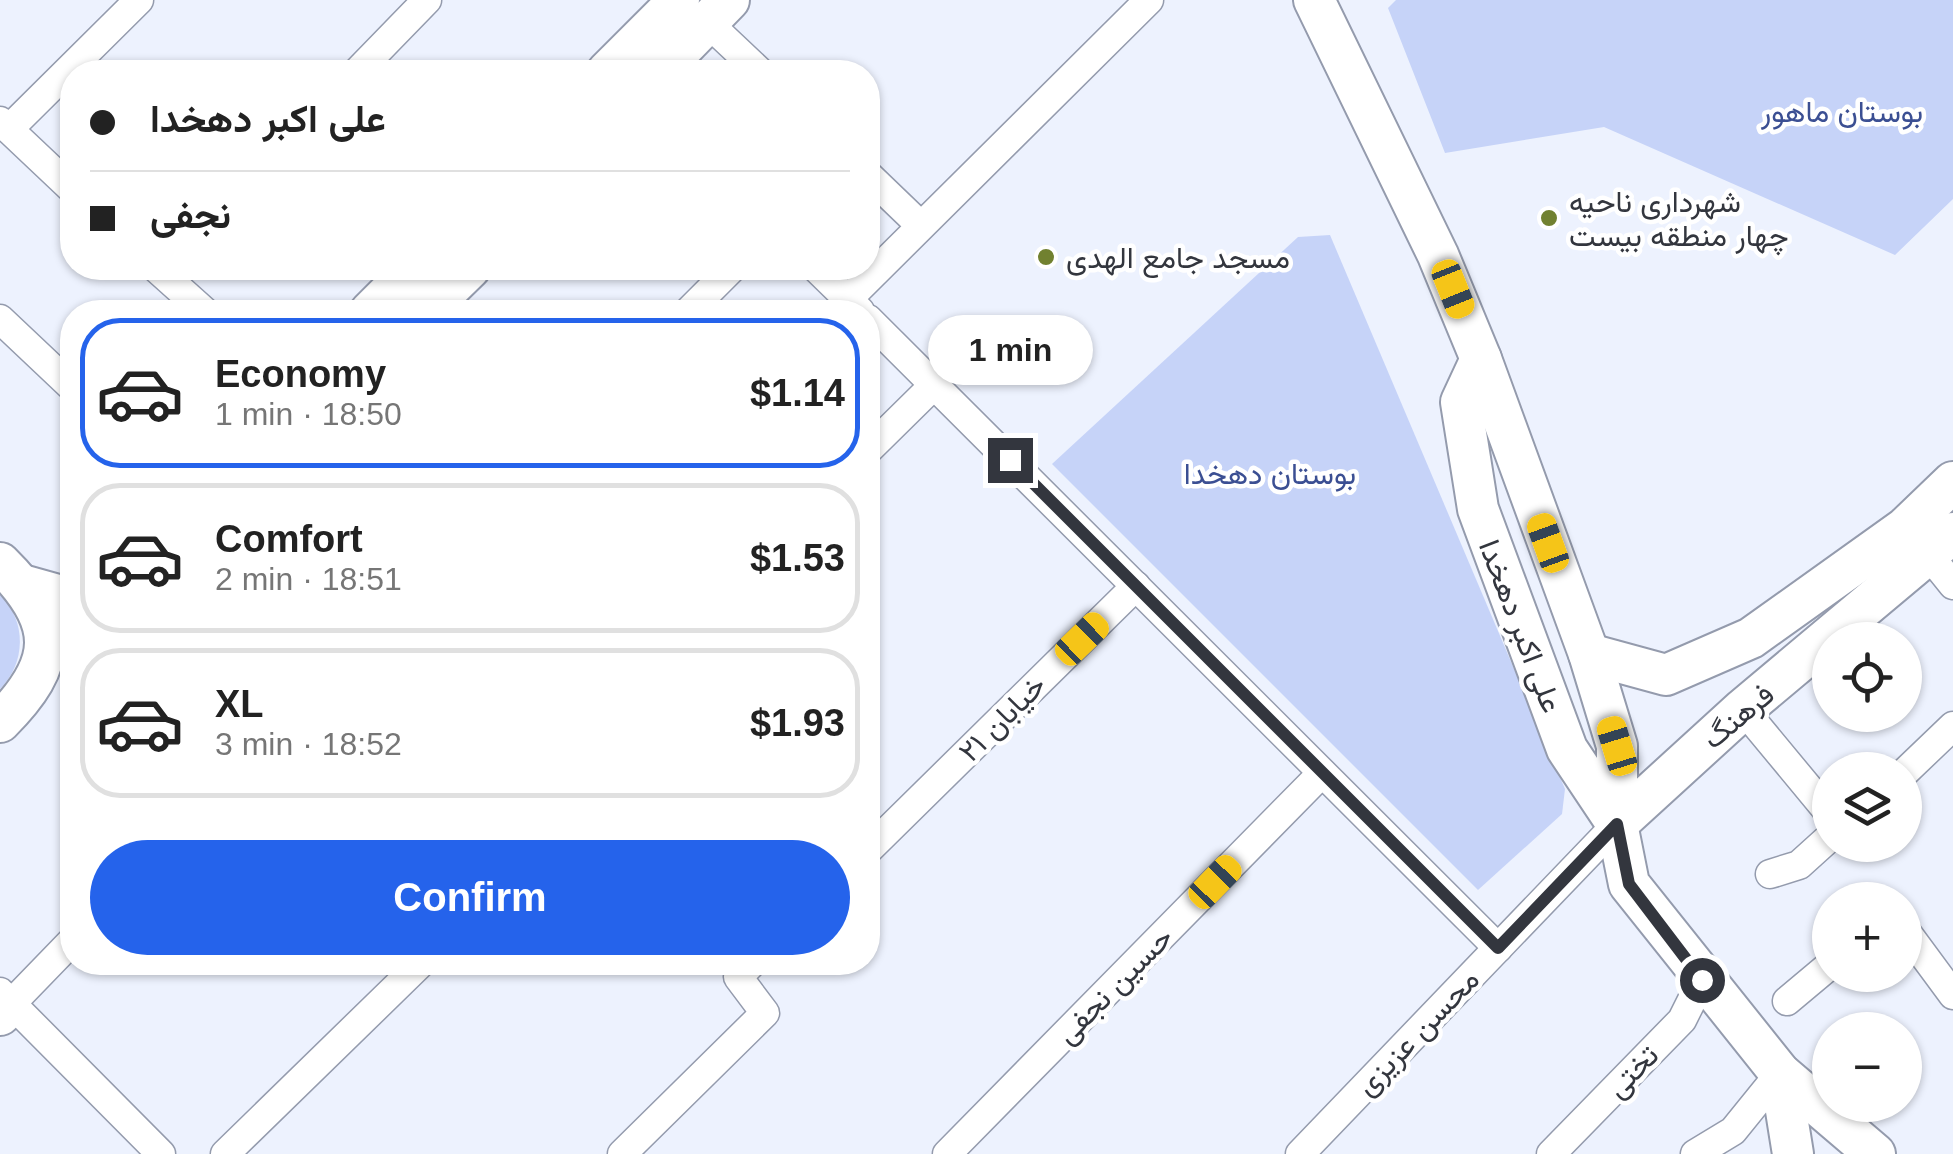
<!DOCTYPE html>
<html lang="en">
<head>
<meta charset="utf-8">
<style>
	:root { --surface:#fff; --page:#f2f2f2; --text:#222; --muted:#767676; --line:#e0e0e0; --accent:#2563eb }
	body { margin:0; font-family:Arial,Vazirmatn,sans-serif; background:var(--page); color:var(--text); height:100vh; display:flex; flex-direction:column; font-size:38px; white-space:nowrap }
	* { box-sizing:border-box; margin:0 }
	p { font-size:32px; color:var(--muted) }
	.icon { flex:none; width:55px; height:55px; fill:none; stroke:currentColor; stroke-width:2; stroke-linecap:round; stroke-linejoin:round }
	.map { position:relative; flex:1; overflow:hidden }
	.sheet { position:absolute; left:60px; top:300px; width:820px; height:675px; display:flex; flex-direction:column; background:var(--surface); border-radius:40px; box-shadow:0 2px 8px #0004 }
	.sheet>* { flex:none }
	.banner { position:absolute; left:60px; top:60px; width:820px; height:220px; border-radius:40px; box-shadow:0 2px 8px #0004; display:grid; align-content:center; height:220px; padding:0 30px; background:var(--surface) }
	.tools { position:absolute; left:1812px; top:622px; display:grid; gap:20px }
	.tools a { display:grid; place-items:center; width:110px; height:110px; border-radius:50%; background:var(--surface); box-shadow:0 2px 8px #0004; font-size:50px }
	.end { position:absolute; width:45px; height:45px; margin:-22px; border:12px solid #33363e; background:#fff; box-shadow:0 0 0 5px #fff }
	.from { border-radius:50% }
	.bubble { position:absolute; height:70px; border-radius:35px; background:var(--surface); box-shadow:0 2px 8px #0004; font-size:32px; font-weight:800; line-height:70px; text-align:center }
	.car { position:absolute; width:30px; height:60px; margin:-30px -15px; border-radius:12px; box-shadow:0 0 8px 2px #0007; background:linear-gradient(#f5c518 24%,#345 0 40%,#f5c518 0 76%,#345 0 86%,#f5c518 0) }
	.banner b { display:flex; align-items:center; gap:35px; height:95px; font-size:38px }
	.banner b+b { border-top:2px solid var(--line) }
	.banner i { width:25px; height:25px; background:var(--text) }
	ul { padding:18px 0 0; list-style:none }
	li { display:flex; align-items:center; gap:30px; height:150px; margin:0 20px 15px; padding:0 10px; border:5px solid var(--line); border-radius:40px }
	li div { flex:1 }
	li b { display:block; font-size:38px }
	li em { font-style:normal; font-weight:800 }
	li.active { border-color:var(--accent) }
	li>.icon { width:90px; height:90px; stroke-width:1.5 }
	.action { display:flex; gap:20px; margin-top:auto; padding:20px 30px }
	.action a { flex:1; height:115px; border-radius:60px; background:var(--accent); color:#fff; font-size:40px; font-weight:800; line-height:115px; text-align:center }
	.map>svg:first-child { display:block }
	.green { fill:#c6d3f8 }
	.lines { fill:none; stroke-linecap:round; stroke-linejoin:round }
	.street-casing { stroke:#949bad; stroke-width:31 }
	.secondary-casing { stroke:#949bad; stroke-width:44 }
	.street { stroke:#fff; stroke-width:28 }
	.secondary { stroke:#fff; stroke-width:40 }
	.route { stroke:#33363e; stroke-width:12 }
	.poi-dot { fill:#718130; stroke:#fff; stroke-width:4 }
	.labels { text-anchor:middle; dominant-baseline:central; stroke-width:9; stroke-linejoin:round; paint-order:stroke }
	.park-label { font-size:30px; fill:#3b4f93; stroke:#fff }
	.poi-label { font-size:30px; fill:#33363e; stroke:#fff; text-anchor:start }
	.street-label { font-size:30px; fill:#33363e; stroke:#fff }
</style>
</head>
<body>
<div class="map">
<svg width="1953" height="1154" viewBox="0 0 1953 1154">
	<rect width="100%" height="100%" fill="#edf2fe"/>
	<g class="green">
		<polygon points="1396,0 1953,0 1953,199 1895,255 1604,127 1445,153 1388,8"/>
		<polygon points="1330,235 1565,789 1562,814 1478,890 1052,464 1298,237"/>
		<path d="M0 595C27 621 26 663 0 689Z"/>
	</g>
	<g class="lines">
		<defs>
			<g id="street">
				<polyline points="707,22 760,72"/>
				<polyline points="357,72 427,0"/>
				<polyline points="0,121 72,189"/>
				<polyline points="9,129 139,0"/>
				<polyline points="868,175 920,225"/>
				<polyline points="156,268 205,312"/>
				<polyline points="816,268 860,311"/>
				<polyline points="848,299 1149,0"/>
				<polyline points="688,312 732,268"/>
				<polyline points="0,319 72,387"/>
				<polyline points="868,319 1498,948"/>
				<polyline points="868,450 934,385"/>
				<polyline points="1928,554 1953,585"/>
				<polyline points="1743,709 1830,814"/>
				<polyline points="1905,772 1953,726"/>
				<polyline points="868,850 1136,586"/>
				<polyline points="1770,874 1799,865 1830,837"/>
				<polyline points="1905,930 1953,995"/>
				<polyline points="0,992 161,1154"/>
				<polyline points="1787,1001 1830,965"/>
				<polyline points="11,1004 72,941"/>
				<polyline points="225,1154 422,962"/>
				<polyline points="622,1154 765,1013 738,977 753,962"/>
				<polyline points="947,1154 1322,773"/>
				<polyline points="1300,1154 1617,824"/>
				<polyline points="1551,1154 1682,1020 1702,980"/>
				<polyline points="1695,1154 1733,1131 1780,1073"/>
			</g>
			<g id="secondary">
				<polyline points="1314,0 1438,255 1481,359 1589,654 1617,746 1617,824 1629,884 1780,1073 1875,1154"/>
				<polyline points="607,72 679,0"/>
				<polyline points="659,72 729,0"/>
				<polyline points="370,312 414,268"/>
				<polyline points="425,312 470,268"/>
				<polyline points="1481,359 1461,402 1478,509 1567,749 1617,824"/>
				<path d="M0 563C61 623 59 663 0 722"/>
				<polyline points="22,585 72,599"/>
				<polyline points="1589,654 1666,675 1751,638 1905,528 1953,482"/>
				<polyline points="1617,824 1743,709 1953,533"/>
				<polyline points="0,1015 11,1004"/>
				<polyline points="1780,1073 1793,1154"/>
			</g>
		</defs>
		<use href="#street" class="street-casing"/>
		<use href="#secondary" class="secondary-casing"/>
		<use href="#street" class="street"/>
		<use href="#secondary" class="secondary"/>
	</g>
	<g class="lines">
		<polyline class="route" points="1010,460 1498,948 1617,824 1629,884 1702,980"/>
	</g>
	<g class="poi-dot">
		<circle cx="1549" cy="218" r="10"/>
		<circle cx="1046" cy="257" r="10"/>
	</g>
	<g class="labels">
		<g class="park-label">
			<text x="1842" y="111">بوستان ماهور</text>
			<text x="1270" y="473">بوستان دهخدا</text>
		</g>
		<g class="poi-label">
			<text x="1569" y="201">شهرداری ناحیه<tspan x="1569" dy="34">چهار منطقه بیست</tspan></text>
			<text x="1066" y="257">مسجد جامع الهدی</text>
		</g>
		<g class="street-label">
			<text transform="translate(1521 626) rotate(69)">علی اکبر دهخدا</text>
			<text transform="translate(1738 716) rotate(-40)">فرهنگ</text>
			<text transform="translate(1002 718) rotate(-45)">خیابان ۲۱</text>
			<text transform="translate(1114 985) rotate(-45)">حسین نجفی</text>
			<text transform="translate(1417 1032) rotate(-46)">محسن عزیزی</text>
			<text transform="translate(1632 1071) rotate(-46)">تختی</text>
		</g>
	</g>
</svg>
<div class="tools">
<a><svg class="icon" aria-label="locate" viewBox="0 0 24 24"><circle cx="12" cy="12" r="6"/><path d="M12 2v4M12 18v4M2 12h4M18 12h4"/></svg></a>
<a><svg class="icon" aria-label="layers" viewBox="0 0 24 24"><path d="M12 4l9 5-9 5-9-5zM3 14l9 5 9-5"/></svg></a>
<a>+</a>
<a>−</a>
</div>
<i class="end from" style="left:1702px;top:980px"></i>
<i class="end" style="left:1010px;top:460px"></i>
<div class="bubble" style="left:928px;top:315px;width:165px">1 min</div>
<i class="car" style="left:1453px;top:289px;rotate:158deg"></i>
<i class="car" style="left:1548px;top:543px;rotate:340deg"></i>
<i class="car" style="left:1082px;top:639px;rotate:46deg"></i>
<i class="car" style="left:1617px;top:746px;rotate:343deg"></i>
<i class="car" style="left:1215px;top:882px;rotate:44deg"></i>
<div class="banner">
<b><i class="from"></i>علی اکبر دهخدا</b>
<b><i></i>نجفی</b>
</div>
<section class="sheet">
<ul>
<li class="active"><svg class="icon" aria-label="car" viewBox="0 0 24 24"><path d="M5 17H2v-5l4-1 3-4h7l3 4 3 1v5h-3M9 17h6M6 11h13"/><circle cx="7" cy="17" r="2"/><circle cx="17" cy="17" r="2"/></svg><div><b>Economy</b><p>1 min · 18:50</p></div><em>$1.14</em></li>
<li><svg class="icon" aria-label="car" viewBox="0 0 24 24"><path d="M5 17H2v-5l4-1 3-4h7l3 4 3 1v5h-3M9 17h6M6 11h13"/><circle cx="7" cy="17" r="2"/><circle cx="17" cy="17" r="2"/></svg><div><b>Comfort</b><p>2 min · 18:51</p></div><em>$1.53</em></li>
<li><svg class="icon" aria-label="car" viewBox="0 0 24 24"><path d="M5 17H2v-5l4-1 3-4h7l3 4 3 1v5h-3M9 17h6M6 11h13"/><circle cx="7" cy="17" r="2"/><circle cx="17" cy="17" r="2"/></svg><div><b>XL</b><p>3 min · 18:52</p></div><em>$1.93</em></li>
</ul>
<div class="action"><a>Confirm</a></div>
</section>
</div>
</body>
</html>
